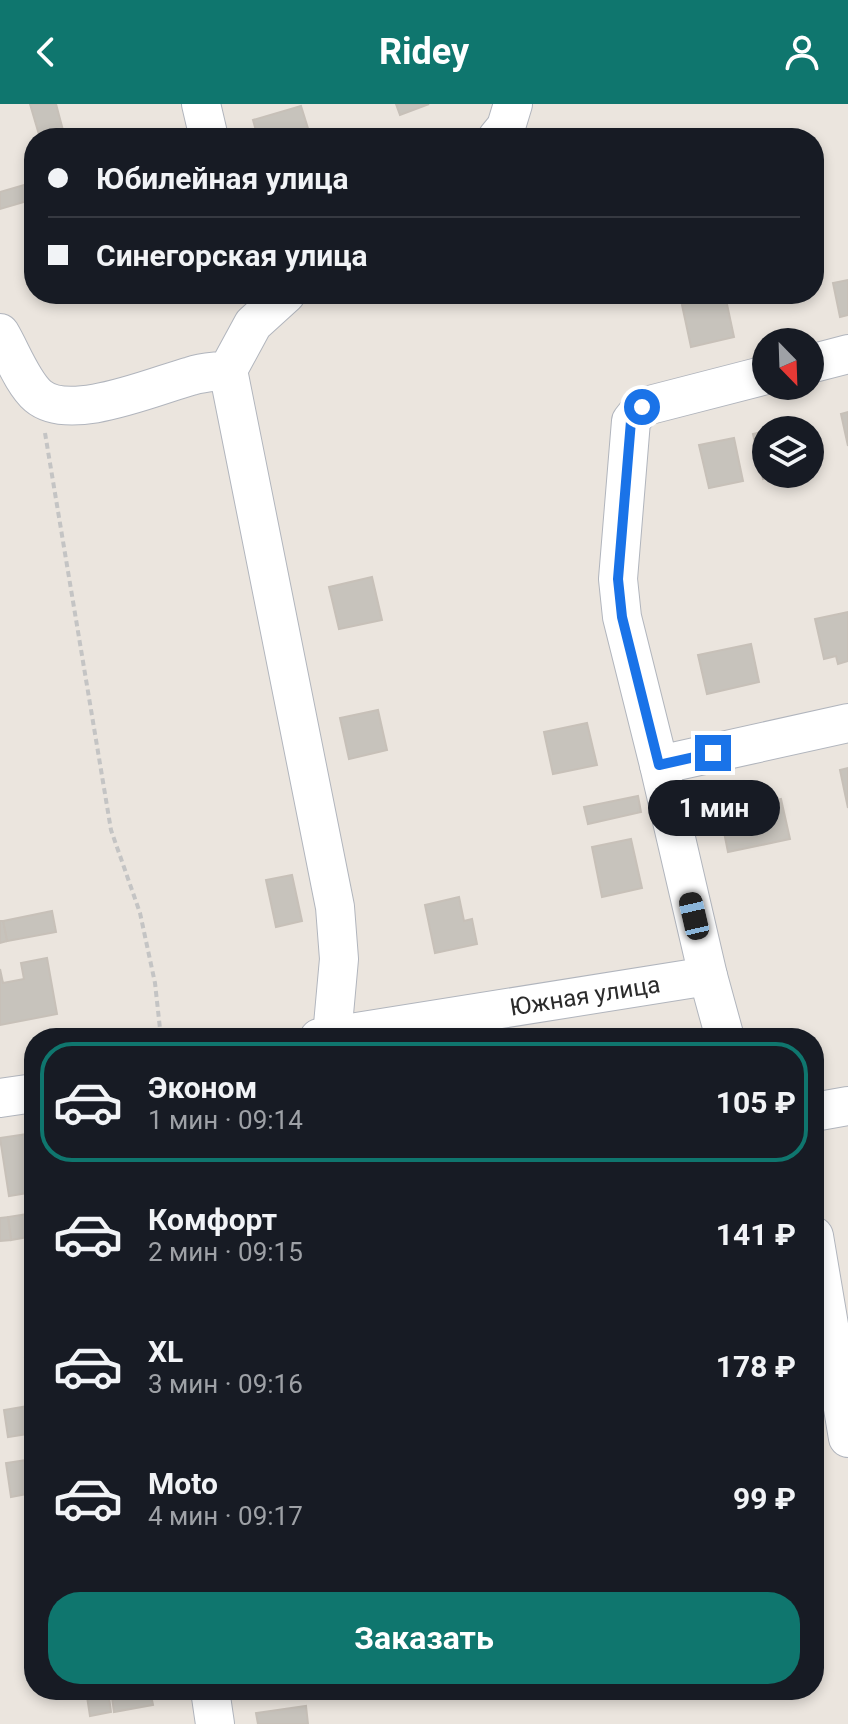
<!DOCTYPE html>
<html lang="ru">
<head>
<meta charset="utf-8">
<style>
	:root { --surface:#171b24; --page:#242831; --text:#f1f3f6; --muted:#9ea1a6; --line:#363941; --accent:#0f766e }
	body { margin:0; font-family:Roboto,sans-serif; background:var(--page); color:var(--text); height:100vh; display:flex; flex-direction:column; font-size:30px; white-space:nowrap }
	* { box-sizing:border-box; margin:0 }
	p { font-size:26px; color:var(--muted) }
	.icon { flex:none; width:44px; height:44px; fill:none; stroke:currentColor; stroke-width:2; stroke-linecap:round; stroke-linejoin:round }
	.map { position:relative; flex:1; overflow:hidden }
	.panel { position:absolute; left:24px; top:924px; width:800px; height:672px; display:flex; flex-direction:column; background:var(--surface); border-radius:32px; box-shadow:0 4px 12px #0003 }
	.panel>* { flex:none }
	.guide { position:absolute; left:24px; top:24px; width:800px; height:176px; border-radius:32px; box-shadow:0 4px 12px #0003; display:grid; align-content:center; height:176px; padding:0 24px; background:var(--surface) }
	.needle { width:52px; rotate:157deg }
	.tools { position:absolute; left:752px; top:224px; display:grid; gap:16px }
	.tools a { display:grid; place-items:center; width:72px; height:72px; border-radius:50%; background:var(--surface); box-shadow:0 4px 12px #0003; font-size:40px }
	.end { position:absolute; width:36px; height:36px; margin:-18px; border:10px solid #1a73e8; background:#fff; box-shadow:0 0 0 4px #fff }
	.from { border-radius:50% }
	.bubble { position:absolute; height:56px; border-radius:28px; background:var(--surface); box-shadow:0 4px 12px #0003; font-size:26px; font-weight:700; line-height:56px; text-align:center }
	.car { position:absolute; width:24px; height:48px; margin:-24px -12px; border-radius:10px; box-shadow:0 0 6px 2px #0007; background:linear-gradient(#222 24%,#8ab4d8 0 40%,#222 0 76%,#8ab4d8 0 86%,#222 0) }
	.guide b { display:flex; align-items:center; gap:28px; height:76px; font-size:30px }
	.guide b+b { border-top:2px solid var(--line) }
	.guide i { width:20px; height:20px; background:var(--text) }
	ul { padding:14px 0 0; list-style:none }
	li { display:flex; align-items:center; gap:24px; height:120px; margin:0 16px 12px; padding:0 8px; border:4px solid transparent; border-radius:32px }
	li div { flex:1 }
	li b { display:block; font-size:30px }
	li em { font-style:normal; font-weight:700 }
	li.on { border-color:var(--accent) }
	li>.icon { width:72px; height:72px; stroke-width:1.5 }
	.primary-button { display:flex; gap:16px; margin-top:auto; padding:16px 24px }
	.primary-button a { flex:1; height:92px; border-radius:32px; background:var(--accent); color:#fff; font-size:32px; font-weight:700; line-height:92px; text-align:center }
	header { display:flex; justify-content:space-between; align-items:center; height:104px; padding:0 24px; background:var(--accent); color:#fff; font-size:36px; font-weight:700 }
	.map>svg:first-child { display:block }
	.building { fill:#c7c3bc; stroke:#c7c0b8; stroke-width:2 }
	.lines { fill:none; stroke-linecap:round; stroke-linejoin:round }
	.minor-casing { stroke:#b1b5bd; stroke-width:40 }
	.path { stroke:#c4c4c4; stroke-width:4; stroke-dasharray:6 4; stroke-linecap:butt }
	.minor { stroke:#fff; stroke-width:38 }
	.route { stroke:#1a73e8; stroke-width:10 }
	.labels { text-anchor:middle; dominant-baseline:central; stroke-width:7; stroke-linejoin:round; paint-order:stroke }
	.street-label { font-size:24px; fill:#2b2b2b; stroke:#fff }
</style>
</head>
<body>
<header><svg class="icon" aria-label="back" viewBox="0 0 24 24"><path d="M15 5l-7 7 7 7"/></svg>Ridey<svg class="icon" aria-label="person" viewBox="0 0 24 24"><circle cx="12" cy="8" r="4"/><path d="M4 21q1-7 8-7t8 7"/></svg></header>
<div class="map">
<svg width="848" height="1620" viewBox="0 0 848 1620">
	<rect width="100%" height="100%" fill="#ebe5de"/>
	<g class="building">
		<polygon points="30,0 56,0 64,30 50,34 40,34"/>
		<polygon points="396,0 429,0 400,11"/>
		<polygon points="301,2 311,34 258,34 253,16"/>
		<polygon points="34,78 34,95 0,105 0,88"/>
		<polygon points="848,176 848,211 840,213 833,179"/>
		<polygon points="725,191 734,233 691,243 682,201"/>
		<polygon points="848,308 848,342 841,310"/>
		<polygon points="766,327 766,370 787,370 763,375 753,330"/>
		<polygon points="734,334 743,377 709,384 699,341"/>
		<polygon points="372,473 382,516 339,525 329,483"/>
		<polygon points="848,508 848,557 838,560 836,552 824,555 815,515"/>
		<polygon points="751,540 759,578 707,590 698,551"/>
		<polygon points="378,606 387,646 349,655 340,614"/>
		<polygon points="587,619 597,661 553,670 544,628"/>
		<polygon points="848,664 848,704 840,666"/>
		<polygon points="638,692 641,708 588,720 584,703"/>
		<polygon points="781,695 790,735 728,748 720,708"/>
		<polygon points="631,735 642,784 602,793 592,743"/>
		<polygon points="292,771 302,817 276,823 266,776"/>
		<polygon points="459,793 464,817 472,815 477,840 435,849 425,801"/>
		<polygon points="52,807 56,828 7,837 3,817"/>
		<polygon points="0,817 3,817 7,837 0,839"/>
		<polygon points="47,854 57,910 0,921 0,865 3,879 24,875 21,859"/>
		<polygon points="34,1029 34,1074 32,1074 34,1088 9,1092 0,1034"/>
		<polygon points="34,1109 34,1132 11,1136 8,1113"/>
		<polygon points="8,1113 11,1136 0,1137 0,1114"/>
		<polygon points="34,1253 34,1282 30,1283 25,1254"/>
		<polygon points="34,1301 34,1329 8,1333 4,1306"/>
		<polygon points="27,1356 32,1389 11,1393 6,1359"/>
		<polygon points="86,1586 108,1586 111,1608 90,1612"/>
		<polygon points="111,1586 150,1586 153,1601 114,1608"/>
		<polygon points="306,1602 308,1620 258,1620 256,1609"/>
	</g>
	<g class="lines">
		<defs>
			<g id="minor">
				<polyline points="201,0 209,34"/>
				<polyline points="497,34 506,23 513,0"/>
				<path d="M0 229C11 247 22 278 38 292 70 319 154 282 191 272 203 268 215 268 228 266L253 220 286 190"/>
				<polyline points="810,260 848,250"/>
				<polyline points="228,266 335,803 339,855 332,932"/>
				<polyline points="659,661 848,619"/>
				<polyline points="319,934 708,872"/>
				<polyline points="725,934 708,872 659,661 622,513 618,475 631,317 642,303 766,271"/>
				<polyline points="0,994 34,989"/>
				<polyline points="814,1008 848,1002"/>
				<polyline points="814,1132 848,1334"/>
				<polyline points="210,1586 215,1620"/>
			</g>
		</defs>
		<use href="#minor" class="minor-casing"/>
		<polyline class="path" points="45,329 111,726 140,809 155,879 161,934"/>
		<use href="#minor" class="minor"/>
	</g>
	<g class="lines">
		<polyline class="route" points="642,303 631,317 618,475 622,513 659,661 713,649"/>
	</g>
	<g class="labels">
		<g class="street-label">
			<text transform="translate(585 892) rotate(-9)">Южная улица</text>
		</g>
	</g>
</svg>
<div class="tools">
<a><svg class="needle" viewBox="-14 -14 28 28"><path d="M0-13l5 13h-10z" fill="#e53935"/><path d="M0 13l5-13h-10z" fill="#9ea1a6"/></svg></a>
<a><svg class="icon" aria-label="layers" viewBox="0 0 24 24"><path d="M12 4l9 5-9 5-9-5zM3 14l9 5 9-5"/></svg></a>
</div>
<i class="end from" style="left:642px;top:303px"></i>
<i class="end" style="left:713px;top:649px"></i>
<div class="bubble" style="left:648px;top:676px;width:132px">1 мин</div>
<i class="car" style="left:694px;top:812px;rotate:347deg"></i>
<div class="guide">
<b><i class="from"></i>Юбилейная улица</b>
<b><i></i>Синегорская улица</b>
</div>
<section class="panel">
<ul>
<li class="on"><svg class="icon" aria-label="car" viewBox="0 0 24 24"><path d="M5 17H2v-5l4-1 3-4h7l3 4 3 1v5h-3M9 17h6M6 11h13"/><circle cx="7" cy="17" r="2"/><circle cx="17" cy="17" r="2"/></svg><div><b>Эконом</b><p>1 мин · 09:14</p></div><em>105 ₽</em></li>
<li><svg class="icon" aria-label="car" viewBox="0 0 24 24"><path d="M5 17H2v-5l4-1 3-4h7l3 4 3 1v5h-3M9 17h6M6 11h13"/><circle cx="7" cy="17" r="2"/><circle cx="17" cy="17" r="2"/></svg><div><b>Комфорт</b><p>2 мин · 09:15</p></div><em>141 ₽</em></li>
<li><svg class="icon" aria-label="car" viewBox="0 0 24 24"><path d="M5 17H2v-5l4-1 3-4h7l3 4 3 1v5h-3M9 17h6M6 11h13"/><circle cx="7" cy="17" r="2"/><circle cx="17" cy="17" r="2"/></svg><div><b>XL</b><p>3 мин · 09:16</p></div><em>178 ₽</em></li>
<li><svg class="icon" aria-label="car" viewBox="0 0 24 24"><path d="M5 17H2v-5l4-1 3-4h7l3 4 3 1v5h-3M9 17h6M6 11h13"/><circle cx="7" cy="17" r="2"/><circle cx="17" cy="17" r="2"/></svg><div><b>Moto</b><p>4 мин · 09:17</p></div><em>99 ₽</em></li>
</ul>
<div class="primary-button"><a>Заказать</a></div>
</section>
</div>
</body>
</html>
